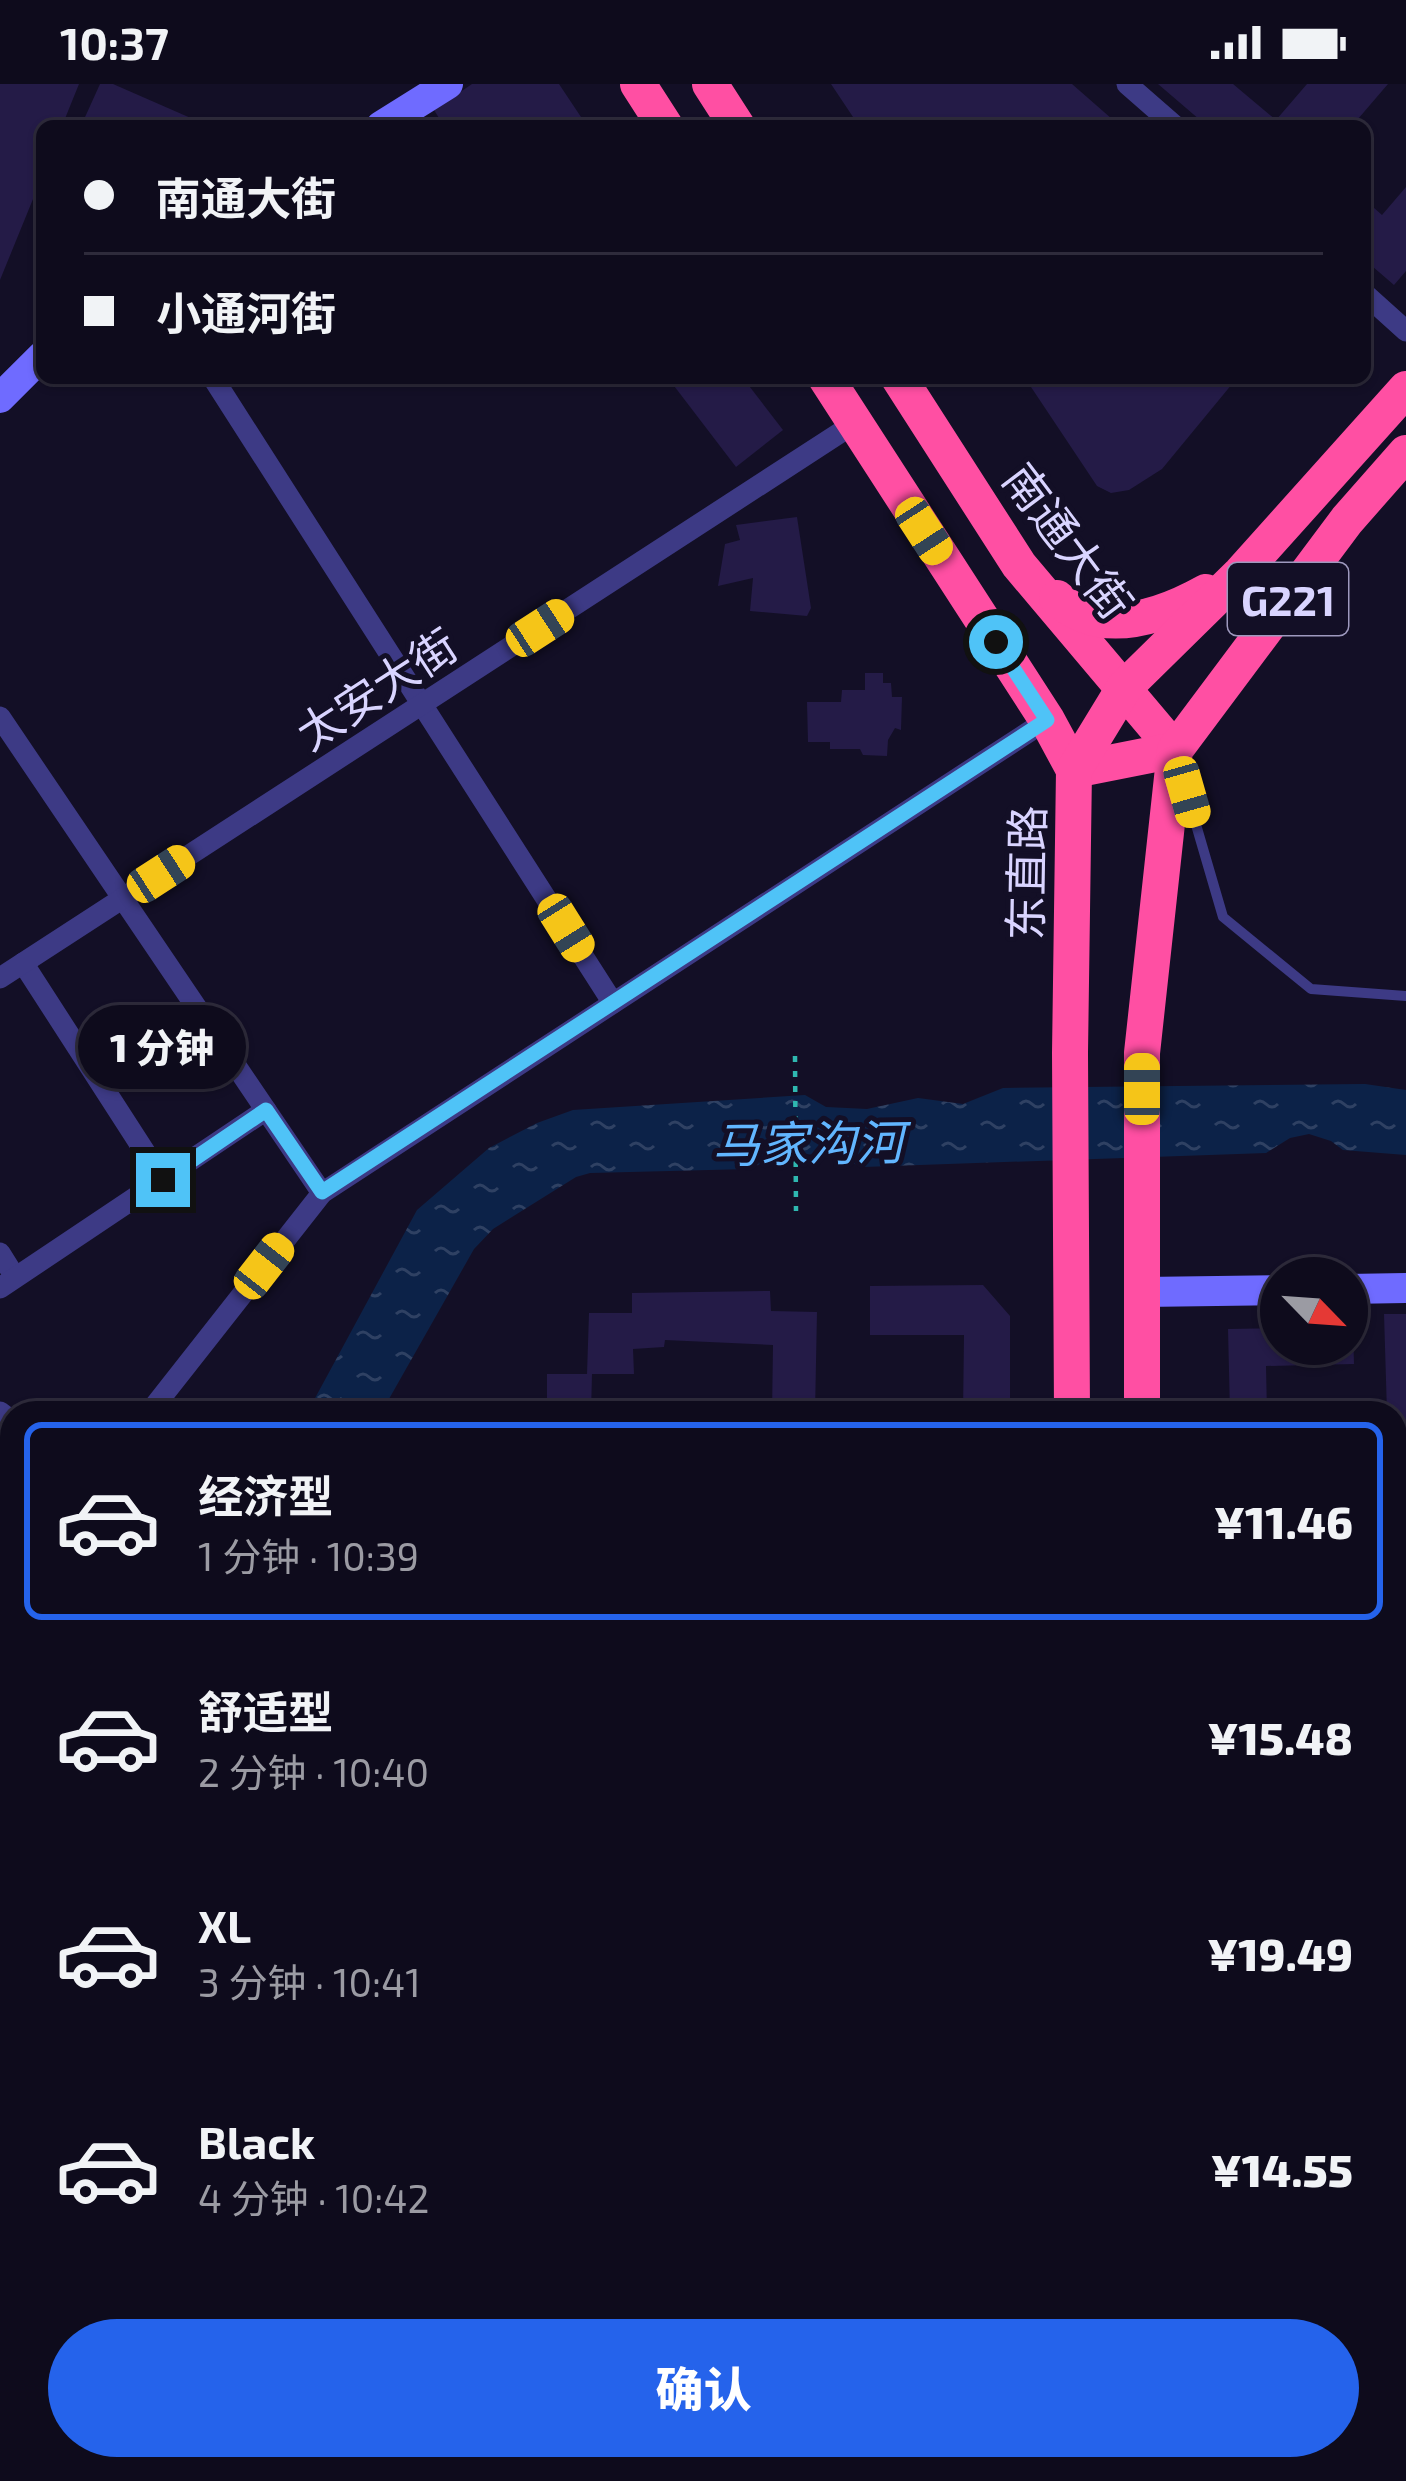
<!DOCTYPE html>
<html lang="zh">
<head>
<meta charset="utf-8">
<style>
	:root { --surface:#0e0b1c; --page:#1c1929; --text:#f1f3f6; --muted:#9b9ba3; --line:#2e2b3b; --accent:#2563eb }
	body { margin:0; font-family:"Exo 2","Noto Sans SC",sans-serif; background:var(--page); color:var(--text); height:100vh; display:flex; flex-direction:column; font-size:45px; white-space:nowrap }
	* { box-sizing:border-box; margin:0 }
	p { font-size:39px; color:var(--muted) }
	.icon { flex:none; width:66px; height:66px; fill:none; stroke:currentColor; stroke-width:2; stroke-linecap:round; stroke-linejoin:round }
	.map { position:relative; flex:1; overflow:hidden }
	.sheet { position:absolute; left:0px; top:1317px; width:1407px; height:1080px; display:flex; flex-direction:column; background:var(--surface); border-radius:36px 36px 0 0; box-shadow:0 3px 9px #0004,0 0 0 3px var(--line) }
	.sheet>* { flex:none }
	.banner { position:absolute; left:36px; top:36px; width:1335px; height:264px; border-radius:18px; box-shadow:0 3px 9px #0004,0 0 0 3px var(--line); display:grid; align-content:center; height:264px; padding:0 48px; background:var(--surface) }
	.needle { width:78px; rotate:115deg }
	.controls { position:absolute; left:1260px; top:1173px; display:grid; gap:24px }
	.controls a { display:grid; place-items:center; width:108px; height:108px; border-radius:50%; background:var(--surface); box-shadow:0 3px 9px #0004,0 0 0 3px var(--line); font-size:60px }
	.end { position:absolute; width:54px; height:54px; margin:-27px; border:15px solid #4fc3f7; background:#111; box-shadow:0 0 0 6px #111 }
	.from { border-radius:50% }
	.bubble { position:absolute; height:84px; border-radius:42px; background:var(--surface); box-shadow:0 3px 9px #0004,0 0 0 3px var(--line); font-size:39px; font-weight:800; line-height:84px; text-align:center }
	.car { position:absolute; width:36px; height:72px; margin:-36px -18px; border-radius:15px; box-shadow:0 0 9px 3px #0007; background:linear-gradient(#f5c518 24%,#345 0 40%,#f5c518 0 76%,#345 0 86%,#f5c518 0) }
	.banner b { display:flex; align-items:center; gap:42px; height:114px; font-size:45px }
	.banner b+b { border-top:3px solid var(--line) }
	.banner i { width:30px; height:30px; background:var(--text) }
	ul { padding:21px 0 0; list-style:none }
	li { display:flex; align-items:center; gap:36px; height:198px; margin:0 24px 18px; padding:0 24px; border:6px solid transparent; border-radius:18px }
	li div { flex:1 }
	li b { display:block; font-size:45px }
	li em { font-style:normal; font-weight:800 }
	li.current { border-color:var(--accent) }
	li>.icon { width:108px; height:108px; stroke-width:1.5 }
	.action { display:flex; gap:24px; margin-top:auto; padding:24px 48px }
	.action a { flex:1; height:138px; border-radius:72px; background:var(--accent); color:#fff; font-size:48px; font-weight:800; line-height:138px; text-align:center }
	.status { display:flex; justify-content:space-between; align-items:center; height:84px; padding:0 60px; background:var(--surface); direction:ltr }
	.status svg { height:33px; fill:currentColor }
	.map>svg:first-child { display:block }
	.water { fill:url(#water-ripples) }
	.building { fill:#241b47 }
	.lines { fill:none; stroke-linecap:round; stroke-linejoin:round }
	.path { stroke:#2fb8b0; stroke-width:4.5; stroke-dasharray:6 9; stroke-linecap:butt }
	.lane { stroke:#3d3a85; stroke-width:10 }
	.street { stroke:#3d3a85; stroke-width:21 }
	.secondary { stroke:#6f6bff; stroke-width:30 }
	.primary { stroke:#c25bff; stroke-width:30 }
	.highway { stroke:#ff4fa3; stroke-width:36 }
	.route { stroke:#4fc3f7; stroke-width:15 }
	.labels { text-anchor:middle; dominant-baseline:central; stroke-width:10; stroke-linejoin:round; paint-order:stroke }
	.shield { fill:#130f26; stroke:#9e99be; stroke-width:3 }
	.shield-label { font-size:42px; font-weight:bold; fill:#d9d4ff }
	.street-label { font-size:45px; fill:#d9d4ff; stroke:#130f26 }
	.water-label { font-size:48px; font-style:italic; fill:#62b6ff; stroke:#130f26 }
</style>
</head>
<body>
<div class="status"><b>10:37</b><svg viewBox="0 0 49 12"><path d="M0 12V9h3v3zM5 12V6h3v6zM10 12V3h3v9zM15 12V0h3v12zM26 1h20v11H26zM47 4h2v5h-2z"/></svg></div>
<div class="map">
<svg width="1406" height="2397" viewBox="0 0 1406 2397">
	<defs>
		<pattern id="water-ripples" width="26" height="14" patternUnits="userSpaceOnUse" patternTransform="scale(3)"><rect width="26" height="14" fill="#0c2248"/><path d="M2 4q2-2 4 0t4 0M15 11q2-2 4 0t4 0" fill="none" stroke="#2f4163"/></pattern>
	</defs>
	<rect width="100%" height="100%" fill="#130f26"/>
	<g class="water">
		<polygon points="1365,1000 1406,1006 1406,1071 1343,1066 1331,1057 1309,1050 1290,1054 1266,1069 863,1083 841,1075 800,1069 787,1069 748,1085 590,1089 576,1093 493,1145 474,1165 381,1329 307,1329 417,1126 489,1064 537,1039 573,1026 805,1011 826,1023 867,1025 918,1014 963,1020 1003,1004"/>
		<polygon points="12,1732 12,1831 0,1842 0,1745"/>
	</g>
	<g class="building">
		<polygon points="0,0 79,0 62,42 42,42 42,93 0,196"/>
		<polygon points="100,0 113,0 209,42 81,42"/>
		<polygon points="472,0 559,0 587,42 444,42 434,26"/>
		<polygon points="831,0 1072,0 1120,42 859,42"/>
		<polygon points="1158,0 1233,0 1276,36 1307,0 1388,0 1352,42 1207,42"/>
		<polygon points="1406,103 1406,187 1394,201 1365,176 1365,116 1382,131"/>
		<polygon points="668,294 743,294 783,346 736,383"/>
		<polygon points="1025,294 1237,294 1162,385 1129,406 1111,409 1097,402"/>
		<polygon points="797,433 811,524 807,532 750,527 753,494 718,502 725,460 740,456 736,441"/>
		<polygon points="865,589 883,589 883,599 891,599 892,613 902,613 901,646 895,644 888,656 887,672 863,671 860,665 830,665 830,658 808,658 807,618 841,618 842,606 865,606"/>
		<polygon points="983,1201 1010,1232 1010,1329 963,1329 964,1251 870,1251 870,1202"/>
		<polygon points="770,1207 771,1227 817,1228 815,1329 772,1329 773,1261 665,1256 664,1263 633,1265 634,1290 592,1290 591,1329 547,1329 547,1290 587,1290 589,1229 632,1229 632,1209"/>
		<polygon points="1384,1230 1406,1230 1406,1408 1395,1408 1395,1329 1387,1329"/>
		<polygon points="1347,1243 1353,1243 1354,1280 1266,1282 1267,1329 1230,1329 1228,1245 1281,1244 1281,1260 1347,1260"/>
		<rect x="1395" y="1521" width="11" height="37"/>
		<rect x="1395" y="1592" width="11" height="93"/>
		<rect x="1395" y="1713" width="11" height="94"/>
		<polygon points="1395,1842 1405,1842 1406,1959 1395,1959"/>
		<rect x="1395" y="2084" width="11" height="112"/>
		<rect x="1395" y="2230" width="11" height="111"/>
		<polygon points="1395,2377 1406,2377 1406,2397 1372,2397 1372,2385 1395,2385"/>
		<rect x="1202" y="2385" width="113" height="12"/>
	</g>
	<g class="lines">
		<polyline class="path" points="795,972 796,1127"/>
		<polyline class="lane" points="1185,703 1223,833 1311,905 1406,912"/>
		<g class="street">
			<polyline points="1127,0 1175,42"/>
			<polyline points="1365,210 1406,247"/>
			<polyline points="213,294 613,919"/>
			<polyline points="0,633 322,1109"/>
			<polyline points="23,879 163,1096"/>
			<polyline points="0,894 855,339"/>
			<polyline points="0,1169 15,1193"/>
			<polyline points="0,1204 266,1026"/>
			<polyline points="0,1328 12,1337"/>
			<polyline points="149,1329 322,1109 1047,636"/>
			<polyline points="0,1518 12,1503"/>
		</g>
		<g class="secondary">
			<polyline points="381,42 448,0"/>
			<polyline points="0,314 42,272"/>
			<polyline points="1347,1205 1406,1204"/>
			<polyline points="1143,1208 1281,1206"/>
		</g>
		<g class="primary">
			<polyline points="1395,1995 1406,1995"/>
			<polyline points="1395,2037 1406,2037"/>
			<polyline points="0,2123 12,2119"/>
			<polyline points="0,2157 12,2154"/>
			<polyline points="0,2196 12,2193"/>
			<polyline points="0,2238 12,2235"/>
		</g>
		<g class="highway">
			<polyline points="638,0 665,42"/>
			<polyline points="710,0 737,42"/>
			<polyline points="826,294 1047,636 1074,686"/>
			<polyline points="899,294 1019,481 1175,666"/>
			<path d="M1057 514C1101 554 1161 533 1206 508"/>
			<polyline points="1074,686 1175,666"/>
			<polyline points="1072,1329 1070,969 1074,686 1124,604 1241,489 1406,305"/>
			<polyline points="1142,1329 1142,969 1175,666 1347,436 1406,369"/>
			<polyline points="1088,2385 1088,2397"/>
			<polyline points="1132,2397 1132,2385"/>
		</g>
	</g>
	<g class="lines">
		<polyline class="route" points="163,1096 266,1026 322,1108 1047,636 996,558"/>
	</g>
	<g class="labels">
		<rect class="shield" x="1228" y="479" width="120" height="72" rx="9"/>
		<g class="shield-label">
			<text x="1288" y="515">G221</text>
		</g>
		<g class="street-label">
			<text transform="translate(1069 456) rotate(53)">南通大街</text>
			<text transform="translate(376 604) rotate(-33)">太安大街</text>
			<text transform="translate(1025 789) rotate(-89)">东直路</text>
		</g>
		<g class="water-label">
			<text transform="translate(808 1058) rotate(-1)">马家沟河</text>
		</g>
	</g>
</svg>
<div class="controls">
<a><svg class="needle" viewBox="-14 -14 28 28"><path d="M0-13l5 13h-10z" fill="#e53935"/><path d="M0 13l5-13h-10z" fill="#9b9ba3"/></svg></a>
</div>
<i class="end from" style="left:996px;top:558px"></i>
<i class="end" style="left:163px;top:1096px"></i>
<div class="bubble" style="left:78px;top:921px;width:168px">1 分钟</div>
<i class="car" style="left:924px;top:447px;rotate:147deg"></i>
<i class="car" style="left:540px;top:544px;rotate:57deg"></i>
<i class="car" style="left:1187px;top:708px;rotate:164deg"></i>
<i class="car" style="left:161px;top:790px;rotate:57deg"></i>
<i class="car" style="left:566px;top:844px;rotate:148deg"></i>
<i class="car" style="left:1142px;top:1005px;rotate:0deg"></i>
<i class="car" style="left:264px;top:1182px;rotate:38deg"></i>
<div class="banner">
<b><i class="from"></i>南通大街</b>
<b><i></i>小通河街</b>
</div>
<section class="sheet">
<ul>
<li class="current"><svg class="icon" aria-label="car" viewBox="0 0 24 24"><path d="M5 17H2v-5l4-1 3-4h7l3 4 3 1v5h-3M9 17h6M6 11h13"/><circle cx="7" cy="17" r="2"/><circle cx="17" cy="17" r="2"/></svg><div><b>经济型</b><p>1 分钟 · 10:39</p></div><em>¥11.46</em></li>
<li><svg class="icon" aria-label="car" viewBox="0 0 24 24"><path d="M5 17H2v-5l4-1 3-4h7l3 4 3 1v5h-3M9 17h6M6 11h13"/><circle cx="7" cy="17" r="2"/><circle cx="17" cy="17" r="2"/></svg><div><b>舒适型</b><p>2 分钟 · 10:40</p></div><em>¥15.48</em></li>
<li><svg class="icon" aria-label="car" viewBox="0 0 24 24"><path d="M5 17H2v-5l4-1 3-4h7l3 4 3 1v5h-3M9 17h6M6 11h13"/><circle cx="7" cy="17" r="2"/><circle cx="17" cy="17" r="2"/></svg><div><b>XL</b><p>3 分钟 · 10:41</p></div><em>¥19.49</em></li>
<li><svg class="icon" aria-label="car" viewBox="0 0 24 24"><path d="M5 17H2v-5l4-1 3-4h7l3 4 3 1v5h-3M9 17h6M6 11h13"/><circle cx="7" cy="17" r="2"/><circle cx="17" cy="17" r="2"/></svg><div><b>Black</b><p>4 分钟 · 10:42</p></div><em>¥14.55</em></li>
</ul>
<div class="action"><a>确认</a></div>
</section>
</div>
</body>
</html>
